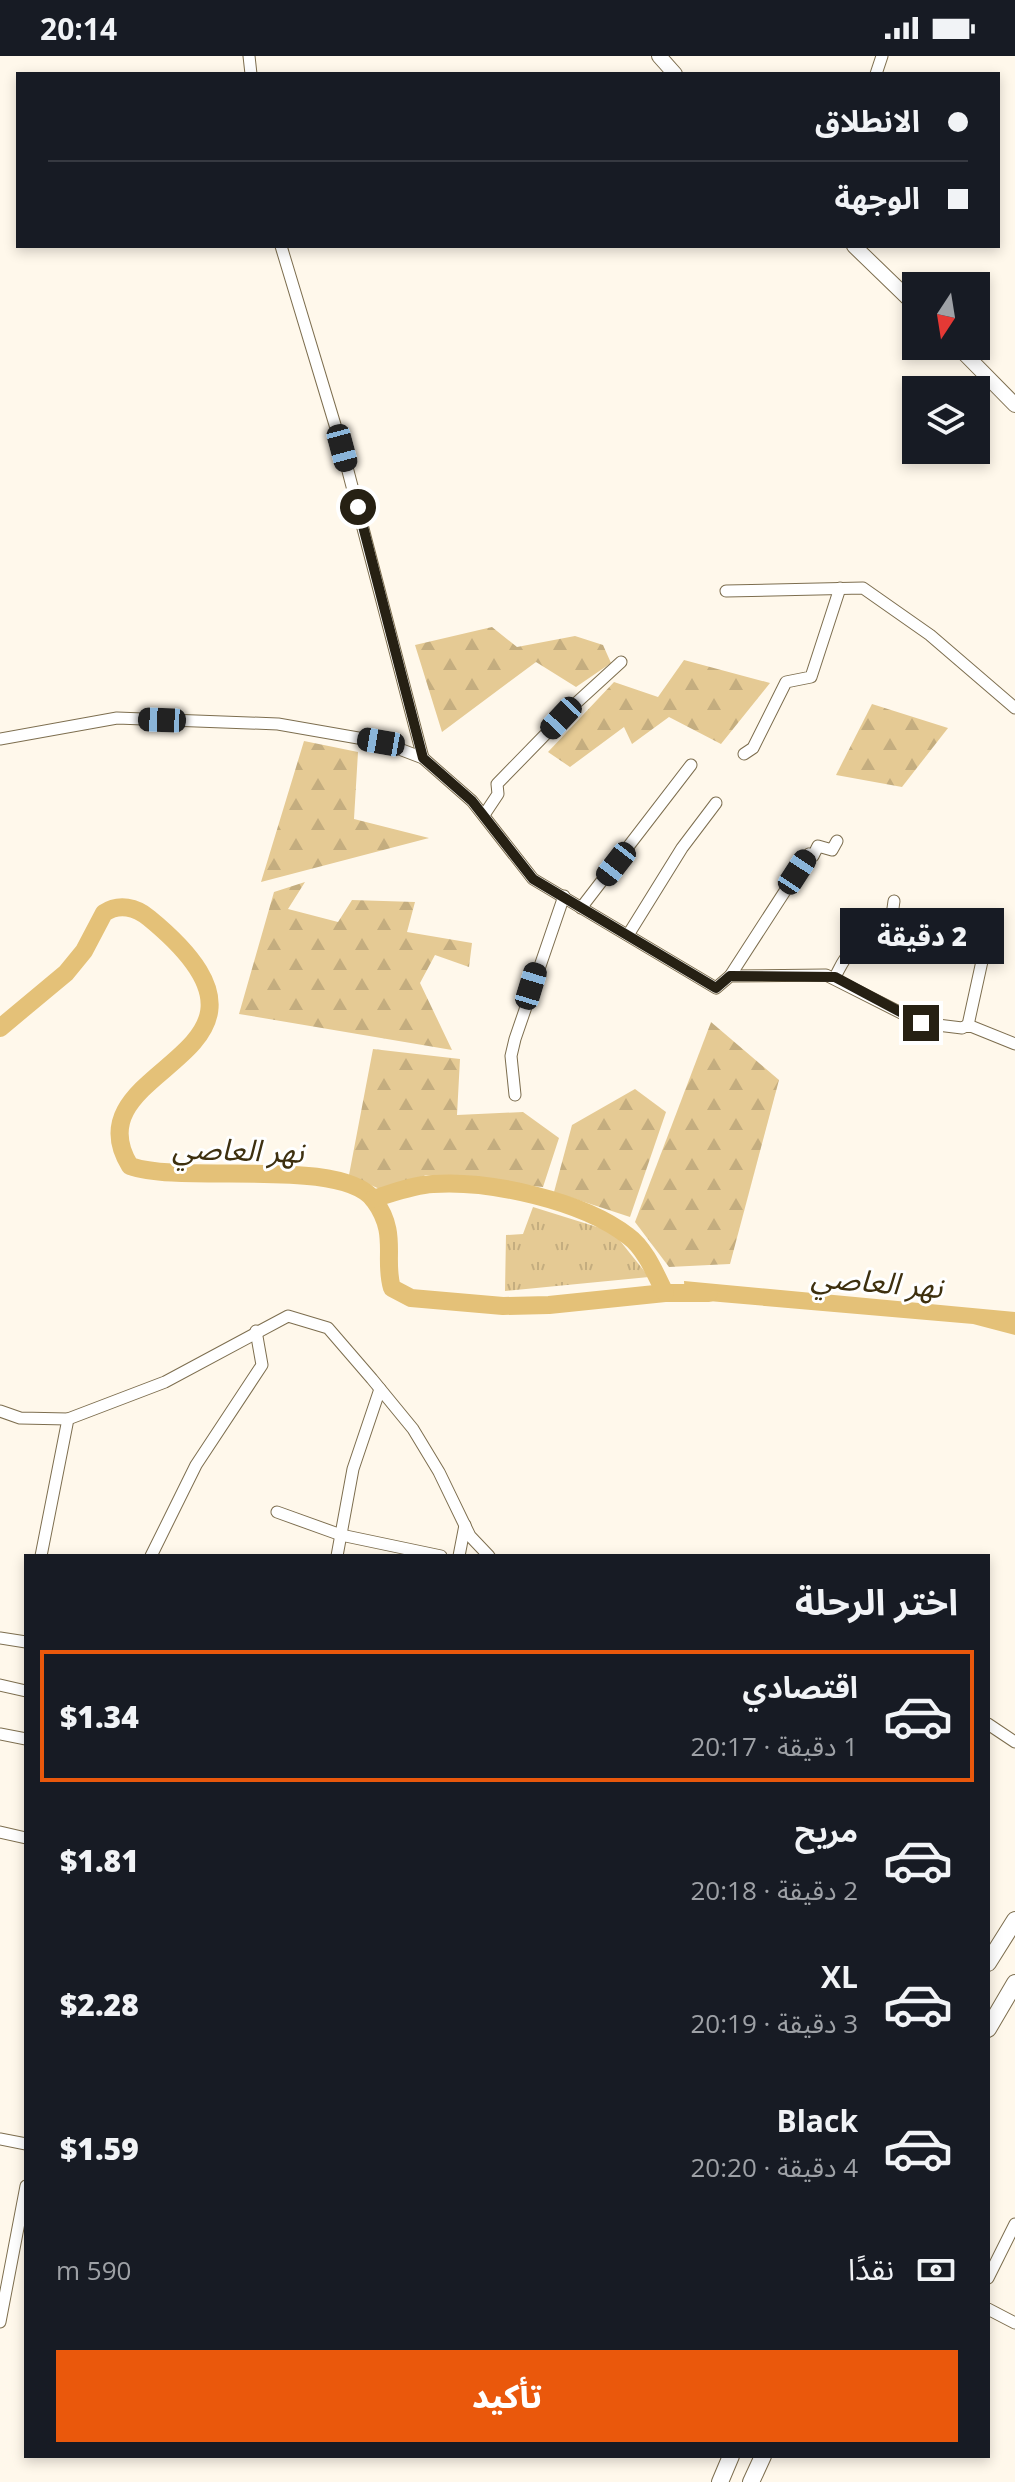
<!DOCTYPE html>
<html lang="ar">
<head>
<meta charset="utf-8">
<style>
	:root { --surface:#171b24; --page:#242831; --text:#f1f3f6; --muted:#9ea1a6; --line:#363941; --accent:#ea580c }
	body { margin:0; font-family:"Open Sans","Noto Sans Arabic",sans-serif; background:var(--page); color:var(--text); direction:rtl; height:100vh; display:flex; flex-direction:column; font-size:30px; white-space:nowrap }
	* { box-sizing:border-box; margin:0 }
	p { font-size:26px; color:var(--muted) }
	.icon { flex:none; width:44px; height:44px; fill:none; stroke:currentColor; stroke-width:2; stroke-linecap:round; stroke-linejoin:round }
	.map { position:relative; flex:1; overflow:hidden; direction:ltr }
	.details { position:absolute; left:24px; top:1498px; width:966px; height:904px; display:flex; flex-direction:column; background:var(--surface); border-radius:0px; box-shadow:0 4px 12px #0003; direction:rtl }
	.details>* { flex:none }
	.hud { position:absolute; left:16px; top:16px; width:984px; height:176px; border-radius:0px; box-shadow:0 4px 12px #0003; direction:rtl; display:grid; align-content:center; height:176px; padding:0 32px; background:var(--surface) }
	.needle { width:52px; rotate:192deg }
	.controls { position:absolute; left:902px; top:216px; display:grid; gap:16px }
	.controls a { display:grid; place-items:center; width:88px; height:88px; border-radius:0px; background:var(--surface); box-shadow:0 4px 12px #0003; font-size:40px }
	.end { position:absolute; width:36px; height:36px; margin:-18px; border:10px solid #262013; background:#fff; box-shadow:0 0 0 4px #fff }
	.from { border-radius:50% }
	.bubble { position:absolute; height:56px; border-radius:0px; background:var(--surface); box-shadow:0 4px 12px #0003; font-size:26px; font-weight:800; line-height:56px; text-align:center; direction:rtl }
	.car { position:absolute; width:24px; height:48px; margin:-24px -12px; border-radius:10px; box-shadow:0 0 6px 2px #0007; background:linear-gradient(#222 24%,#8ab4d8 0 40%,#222 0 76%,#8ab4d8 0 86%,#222 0) }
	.hud b { display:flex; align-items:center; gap:28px; height:76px; font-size:30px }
	.hud b+b { border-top:2px solid var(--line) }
	.hud i { width:20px; height:20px; background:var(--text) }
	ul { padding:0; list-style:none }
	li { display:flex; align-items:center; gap:24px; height:132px; margin:0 16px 12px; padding:0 16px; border:4px solid transparent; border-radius:0px }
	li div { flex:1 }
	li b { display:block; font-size:30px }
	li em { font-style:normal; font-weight:800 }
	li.on { border-color:var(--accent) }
	li>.icon { width:72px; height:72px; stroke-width:1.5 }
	h2 { padding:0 32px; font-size:36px; line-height:96px }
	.pay { display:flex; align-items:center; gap:20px; height:88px; padding:0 32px; font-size:30px }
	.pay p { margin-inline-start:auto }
	.primary-button { display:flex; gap:16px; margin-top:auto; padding:16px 32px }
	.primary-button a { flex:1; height:92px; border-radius:0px; background:var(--accent); color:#fff; font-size:32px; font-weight:800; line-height:92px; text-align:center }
	.status { display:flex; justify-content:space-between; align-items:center; height:56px; padding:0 40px; background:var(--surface); direction:ltr }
	.status svg { height:22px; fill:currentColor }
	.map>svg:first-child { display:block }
	.grass { fill:url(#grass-tufts) }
	.forest { fill:url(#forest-firs) }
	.water { fill:#e4c178 }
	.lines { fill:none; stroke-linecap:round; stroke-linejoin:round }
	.river { stroke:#e4c178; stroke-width:18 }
	.minor-casing { stroke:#7d6e4f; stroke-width:13 }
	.major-casing { stroke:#7d6e4f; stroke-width:16 }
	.highway-casing { stroke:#7d6e4f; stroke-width:18 }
	.minor { stroke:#fff; stroke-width:11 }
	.major { stroke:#fff; stroke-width:14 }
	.highway { stroke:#fff; stroke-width:16 }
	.route { stroke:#262013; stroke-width:10 }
	.labels { text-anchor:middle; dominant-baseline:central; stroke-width:6; stroke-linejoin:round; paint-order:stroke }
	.water-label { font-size:30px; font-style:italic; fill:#3e300f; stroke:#fff }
</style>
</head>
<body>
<div class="status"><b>20:14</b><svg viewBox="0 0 49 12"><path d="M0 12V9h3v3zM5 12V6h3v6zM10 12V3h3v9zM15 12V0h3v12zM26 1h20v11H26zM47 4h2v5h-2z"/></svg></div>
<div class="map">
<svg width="1015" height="2426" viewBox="0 0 1015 2426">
	<defs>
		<pattern id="grass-tufts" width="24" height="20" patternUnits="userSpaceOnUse" patternTransform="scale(2)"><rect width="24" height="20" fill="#e5ca94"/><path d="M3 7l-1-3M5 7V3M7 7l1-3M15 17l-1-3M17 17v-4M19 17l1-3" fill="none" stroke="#c4ad7f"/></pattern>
		<pattern id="forest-firs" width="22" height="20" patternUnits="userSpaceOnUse" patternTransform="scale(2)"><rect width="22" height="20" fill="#e5ca94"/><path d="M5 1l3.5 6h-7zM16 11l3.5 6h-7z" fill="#c4ad7f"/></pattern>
	</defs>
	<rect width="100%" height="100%" fill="#fff8eb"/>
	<polygon class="grass" points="533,1151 613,1176 649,1221 505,1235 506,1179 523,1178"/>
	<g class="forest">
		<polygon points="492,571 517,591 575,580 603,589 611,607 576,631 536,606 442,676 415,589"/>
		<polygon points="684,604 770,627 721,688 669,661 632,688 624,671 570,711 548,696 614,626 658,641"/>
		<polygon points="872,648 948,672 902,731 836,719"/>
		<polygon points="304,685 358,696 354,763 429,782 261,826"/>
		<polygon points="305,826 288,853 338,866 352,844 415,846 407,876 472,887 469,911 435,899 420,927 452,994 239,958 274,836"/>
		<polygon points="711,966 779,1024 730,1208 669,1211 635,1166"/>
		<polygon points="373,993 460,1003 457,1059 523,1056 559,1082 543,1131 426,1119 386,1136 349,1119"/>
		<polygon points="635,1033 666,1056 630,1161 554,1136 572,1069"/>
	</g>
	<polygon class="water" points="684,1225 1015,1256 1015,1279 973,1268 685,1243"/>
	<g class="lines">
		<g class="river">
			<path d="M0 972 66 917 84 895 104 857C119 847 136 851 149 862 321 1003 66 1006 130 1110 183 1129 341 1100 374 1144 399 1178 383 1202 392 1232L411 1242 503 1250 549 1249 665 1237H709"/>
			<path d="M373 1143C393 1137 413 1129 433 1128 490 1124 583 1145 628 1180 645 1192 656 1219 665 1237"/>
		</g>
		<defs>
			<g id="minor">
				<polyline points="249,0 251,18"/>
				<polyline points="876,18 882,0"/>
				<polyline points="281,190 342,392 423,702"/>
				<polyline points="726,535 863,532 930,579 1015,652"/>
				<polyline points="0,683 117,662 278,668 381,686 423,702 472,745 533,823 716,932 730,920 826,919 921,967 962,972 968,969 1015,988"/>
				<polyline points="744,698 753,692 786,626 811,621 840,532"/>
				<polyline points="484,759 498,738 497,728 574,649 621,606"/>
				<polyline points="581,852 691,709"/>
				<polyline points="628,879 682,792 716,747"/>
				<polyline points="730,920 809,798 813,800 818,790 832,794 837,785"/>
				<path d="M835 921C840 912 844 901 852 895 876 876 891 878 894 845"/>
				<polyline points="968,969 984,896 986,863"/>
				<polyline points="515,1039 511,1000 515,983 564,840"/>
				<polyline points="0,1355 20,1362 68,1363"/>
				<polyline points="277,1456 341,1479 441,1500"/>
				<polyline points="41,1500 68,1363 165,1326 288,1260 328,1272 372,1323 413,1373 439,1416 470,1480 489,1500"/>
				<polyline points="151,1500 196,1409 262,1309 256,1275"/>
				<polyline points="337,1500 353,1413 380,1333"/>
				<polyline points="459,1500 465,1469"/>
				<polyline points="0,1582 26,1586"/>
				<polyline points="0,1629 26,1635"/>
				<polyline points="988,1668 1015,1686"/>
				<polyline points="0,1678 26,1683"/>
				<polyline points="0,1776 26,1782"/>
				<polyline points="0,2083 26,2088"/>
				<polyline points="988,2222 1015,2168"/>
				<polyline points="988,2253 1015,2267"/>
				<polyline points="0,2266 26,2130"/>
			</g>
			<g id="major">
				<polyline points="659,0 675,18"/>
				<polyline points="854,190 916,250"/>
				<polyline points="957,290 1015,349"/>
			</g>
			<g id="highway">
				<polyline points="988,1907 1015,1864"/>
				<polyline points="988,1973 1015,1927"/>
				<polyline points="720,2426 731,2400"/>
				<polyline points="751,2426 763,2400"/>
			</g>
		</defs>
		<use href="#minor" class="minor-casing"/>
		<use href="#major" class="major-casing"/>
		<use href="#highway" class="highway-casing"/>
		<use href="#minor" class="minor"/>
		<use href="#major" class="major"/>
		<use href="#highway" class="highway"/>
	</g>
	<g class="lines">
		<polyline class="route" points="358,451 423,702 472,745 533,823 716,932 730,920 835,921 921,967"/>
	</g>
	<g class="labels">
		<g class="water-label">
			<text transform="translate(238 1093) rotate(2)">نهر العاصي</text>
			<text transform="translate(877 1225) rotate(5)">نهر العاصي</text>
		</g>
	</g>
</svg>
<div class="controls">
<a><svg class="needle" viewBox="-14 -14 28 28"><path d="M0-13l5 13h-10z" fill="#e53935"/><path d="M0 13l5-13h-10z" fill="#9ea1a6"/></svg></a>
<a><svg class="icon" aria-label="layers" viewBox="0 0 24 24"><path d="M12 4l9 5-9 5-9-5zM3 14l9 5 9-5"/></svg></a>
</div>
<i class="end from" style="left:358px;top:451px"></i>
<i class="end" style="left:921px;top:967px"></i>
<div class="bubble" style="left:840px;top:852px;width:164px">2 دقيقة</div>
<i class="car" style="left:342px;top:392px;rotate:165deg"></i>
<i class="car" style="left:561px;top:662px;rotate:223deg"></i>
<i class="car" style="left:162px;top:664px;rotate:272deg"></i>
<i class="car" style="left:381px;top:686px;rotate:280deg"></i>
<i class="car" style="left:616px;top:808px;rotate:218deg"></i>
<i class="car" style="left:797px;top:816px;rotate:33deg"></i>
<i class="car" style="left:531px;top:930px;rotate:17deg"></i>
<div class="hud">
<b><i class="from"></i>الانطلاق</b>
<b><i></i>الوجهة</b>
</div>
<section class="details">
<h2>اختر الرحلة</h2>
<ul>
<li class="on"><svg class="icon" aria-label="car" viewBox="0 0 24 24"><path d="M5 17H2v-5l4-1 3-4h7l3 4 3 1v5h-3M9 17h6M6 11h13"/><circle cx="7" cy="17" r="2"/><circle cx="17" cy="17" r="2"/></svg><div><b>اقتصادي</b><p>1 دقيقة · 20:17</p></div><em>$1.34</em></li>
<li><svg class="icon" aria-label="car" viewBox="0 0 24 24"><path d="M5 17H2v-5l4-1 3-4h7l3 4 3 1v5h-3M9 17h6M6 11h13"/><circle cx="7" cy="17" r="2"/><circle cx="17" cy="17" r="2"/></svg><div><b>مريح</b><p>2 دقيقة · 20:18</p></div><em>$1.81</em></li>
<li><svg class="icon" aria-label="car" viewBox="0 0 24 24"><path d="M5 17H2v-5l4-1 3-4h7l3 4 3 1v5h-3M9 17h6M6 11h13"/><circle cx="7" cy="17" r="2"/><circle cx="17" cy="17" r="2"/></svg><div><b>XL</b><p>3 دقيقة · 20:19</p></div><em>$2.28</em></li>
<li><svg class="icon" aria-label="car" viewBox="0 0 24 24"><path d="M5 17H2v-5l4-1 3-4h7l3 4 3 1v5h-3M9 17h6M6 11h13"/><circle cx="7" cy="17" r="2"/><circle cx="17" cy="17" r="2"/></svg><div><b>Black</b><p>4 دقيقة · 20:20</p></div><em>$1.59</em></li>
</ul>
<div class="pay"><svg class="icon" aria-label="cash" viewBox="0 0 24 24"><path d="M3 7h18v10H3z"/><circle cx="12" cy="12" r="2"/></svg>نقدًا<p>590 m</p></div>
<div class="primary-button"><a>تأكيد</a></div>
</section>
</div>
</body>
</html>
